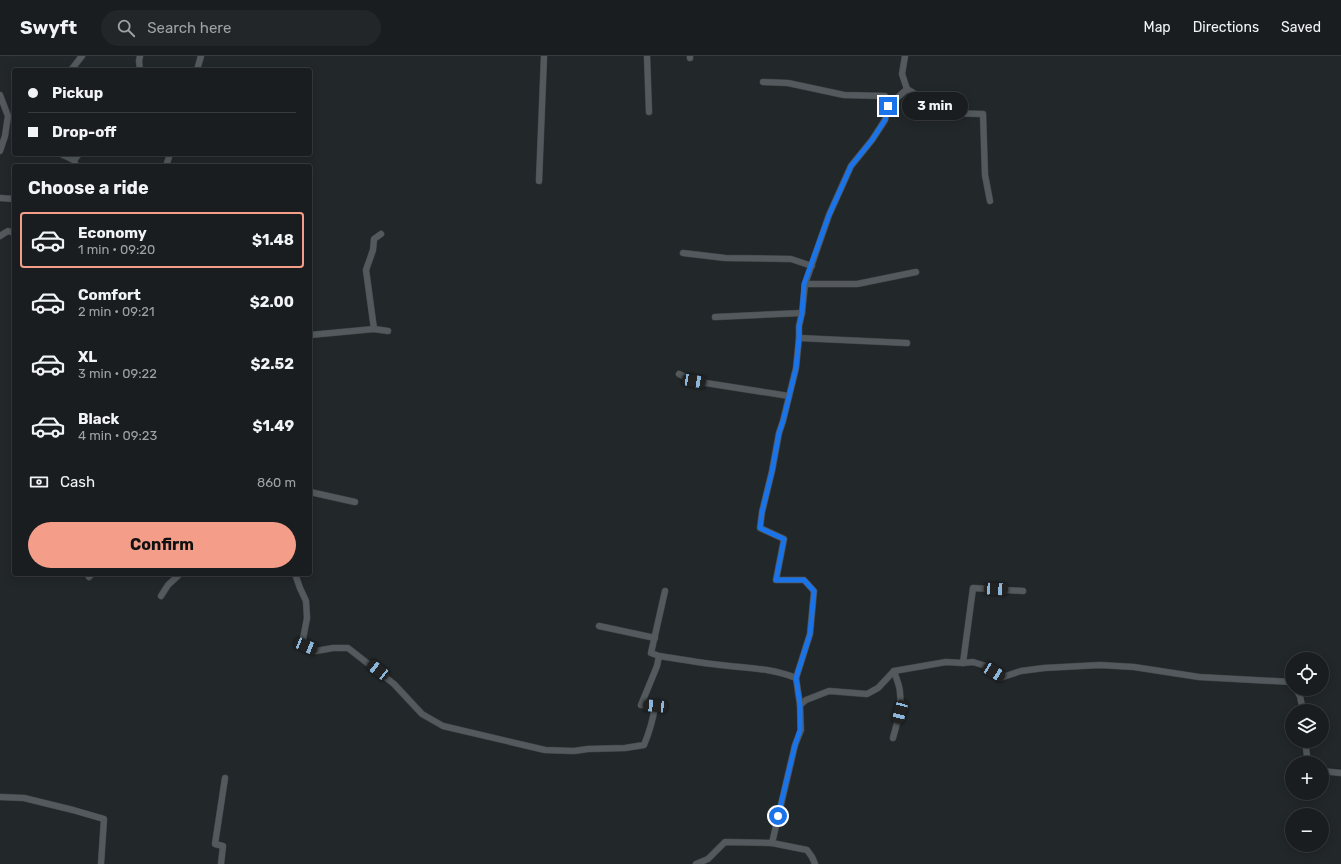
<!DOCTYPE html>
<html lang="en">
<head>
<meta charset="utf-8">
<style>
	:root { --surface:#1a1d20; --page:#232629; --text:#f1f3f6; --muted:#9fa2a5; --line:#383b3e; --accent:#f49e89 }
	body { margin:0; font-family:Rubik,sans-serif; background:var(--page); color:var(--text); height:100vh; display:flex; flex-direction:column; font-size:15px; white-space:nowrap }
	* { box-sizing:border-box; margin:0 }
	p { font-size:13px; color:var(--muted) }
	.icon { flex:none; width:22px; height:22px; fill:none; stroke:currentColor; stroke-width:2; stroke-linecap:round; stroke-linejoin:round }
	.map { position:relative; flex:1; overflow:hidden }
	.sheet { position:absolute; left:12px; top:108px; width:300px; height:412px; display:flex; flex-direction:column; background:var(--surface); border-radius:4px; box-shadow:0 2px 10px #0003,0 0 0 1px var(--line) }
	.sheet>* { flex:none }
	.banner { position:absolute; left:12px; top:12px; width:300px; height:88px; border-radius:4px; box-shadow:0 2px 10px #0003,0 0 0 1px var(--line); display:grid; align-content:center; height:88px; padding:0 16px; background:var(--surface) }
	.fabs { position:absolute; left:1285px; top:596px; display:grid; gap:8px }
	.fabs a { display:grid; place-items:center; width:44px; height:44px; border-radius:50%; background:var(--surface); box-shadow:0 2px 10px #0003,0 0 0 1px var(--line); font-size:20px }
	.end { position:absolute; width:18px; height:18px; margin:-9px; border:5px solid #1a73e8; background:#fff; box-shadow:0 0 0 2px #fff }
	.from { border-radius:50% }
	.bubble { position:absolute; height:28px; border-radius:14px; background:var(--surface); box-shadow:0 2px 10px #0003,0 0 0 1px var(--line); font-size:13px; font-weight:700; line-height:28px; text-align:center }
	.car { position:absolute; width:12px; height:24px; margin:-12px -6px; border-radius:5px; box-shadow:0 0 3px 1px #0007; background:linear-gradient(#222 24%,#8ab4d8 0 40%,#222 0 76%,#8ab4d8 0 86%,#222 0) }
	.banner b { display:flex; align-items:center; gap:14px; height:38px; font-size:15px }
	.banner b+b { border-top:1px solid var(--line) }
	.banner i { width:10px; height:10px; background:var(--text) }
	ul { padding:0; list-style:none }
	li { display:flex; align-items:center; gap:12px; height:56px; margin:0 8px 6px; padding:0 8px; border:2px solid transparent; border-radius:4px }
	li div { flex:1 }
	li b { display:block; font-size:15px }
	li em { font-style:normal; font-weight:700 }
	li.selected { border-color:var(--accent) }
	li>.icon { width:36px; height:36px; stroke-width:1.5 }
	h2 { padding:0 16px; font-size:18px; line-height:48px }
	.pay { display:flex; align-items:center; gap:10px; height:44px; padding:0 16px; font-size:15px }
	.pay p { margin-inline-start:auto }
	.primary-button { display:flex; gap:8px; margin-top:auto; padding:8px 16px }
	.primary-button a { flex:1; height:46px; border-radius:24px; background:var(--accent); color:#111; font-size:16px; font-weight:700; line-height:46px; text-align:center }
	header { display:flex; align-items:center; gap:24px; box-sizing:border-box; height:56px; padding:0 20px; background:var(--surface); border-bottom:1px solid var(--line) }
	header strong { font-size:19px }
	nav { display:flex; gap:22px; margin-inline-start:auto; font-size:14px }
	.search { width:280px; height:36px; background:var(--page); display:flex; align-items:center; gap:10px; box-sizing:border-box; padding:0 14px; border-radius:22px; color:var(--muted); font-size:15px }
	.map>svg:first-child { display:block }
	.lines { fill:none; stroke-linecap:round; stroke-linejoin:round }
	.minor-casing { stroke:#3e4345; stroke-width:7 }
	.minor { stroke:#53595c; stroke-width:6 }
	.route { stroke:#1a73e8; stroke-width:5 }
</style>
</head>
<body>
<header>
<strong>Swyft</strong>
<div class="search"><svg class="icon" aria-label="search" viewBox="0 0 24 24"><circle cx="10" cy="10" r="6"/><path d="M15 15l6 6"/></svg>Search here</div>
<nav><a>Map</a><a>Directions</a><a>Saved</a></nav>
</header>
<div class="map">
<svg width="1341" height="808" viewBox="0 0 1341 808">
	<rect width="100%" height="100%" fill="#22272a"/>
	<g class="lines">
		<defs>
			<g id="minor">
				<polyline points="140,0 139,5 140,14"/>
				<polyline points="647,0 649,56"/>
				<polyline points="690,0 690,2"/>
				<polyline points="71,14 82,0"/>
				<polyline points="197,14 201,0"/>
				<polyline points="763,26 788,27 844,39 885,40 891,47"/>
				<polyline points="907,33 946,57 983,58 985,119 990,145"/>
				<polyline points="0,39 8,60 5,80 0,95"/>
				<polyline points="61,98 74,104"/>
				<polyline points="76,110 74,104 79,98"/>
				<polyline points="166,110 170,98"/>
				<polyline points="539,125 544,0"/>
				<polyline points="0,142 14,143"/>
				<polyline points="0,180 8,175 14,177"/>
				<polyline points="683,197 725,202 791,203 812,210"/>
				<polyline points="805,228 857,228 916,216"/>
				<polyline points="715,261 802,257"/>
				<polyline points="374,273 366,214 373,194 374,183 381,178"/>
				<polyline points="310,279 374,273 388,275"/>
				<polyline points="799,282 907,287"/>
				<polyline points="679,318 693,325 789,340"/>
				<polyline points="310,436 355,446"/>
				<path d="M295 518 300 532 306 545 307 562 303 583 305 590 316 595 333 592H348L394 628 422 658 443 670 545 694 574 695 588 693 625 692 644 689C649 677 653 664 655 650L641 649 657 610 659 600C679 603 700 607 720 609 747 612 771 612 796 622"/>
				<polyline points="89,521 92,518"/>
				<polyline points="161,540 168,529 180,518"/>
				<polyline points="599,570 655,582"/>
				<polyline points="659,600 651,597 665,535"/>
				<polyline points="963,607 973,532 1023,535"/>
				<polyline points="1296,633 1300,640 1303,655"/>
				<polyline points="800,649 806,644 829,635 867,638 878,632 894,615 946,606 963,607 973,606 986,610 1003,621 1021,615 1044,612 1100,609 1134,611 1199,621 1292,626"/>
				<path d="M893 682C897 667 902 652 900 637 900 630 896 622 894 615"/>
				<polyline points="1305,685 1308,707"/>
				<polyline points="1322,715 1341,717"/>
				<polyline points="0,741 24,742 73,754 104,763 101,808"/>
				<polyline points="772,787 807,794 812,801 815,808"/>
				<polyline points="221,808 223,790 215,788 225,722"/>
				<polyline points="696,808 708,803 725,786 772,787 795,689 801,674 800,649 796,622 810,578 814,535 804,524 776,524 784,483 760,472 762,456 772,415 779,377 783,365 796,312 799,282 799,270 802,257 805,228 829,159 851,110 872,84 885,64 888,50 907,33 902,18 905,0"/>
			</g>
		</defs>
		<use href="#minor" class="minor-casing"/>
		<use href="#minor" class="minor"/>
	</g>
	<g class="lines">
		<polyline class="route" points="778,760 795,689 800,674 800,649 796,622 810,578 814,535 804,524 776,524 784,483 760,472 762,456 772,415 779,377 783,365 796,312 799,282 799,270 802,257 804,228 829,159 851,110 872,84 885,64 888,50"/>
	</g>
</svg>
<div class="fabs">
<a><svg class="icon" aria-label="locate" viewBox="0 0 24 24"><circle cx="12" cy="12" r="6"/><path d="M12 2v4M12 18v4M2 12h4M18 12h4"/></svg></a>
<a><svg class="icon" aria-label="layers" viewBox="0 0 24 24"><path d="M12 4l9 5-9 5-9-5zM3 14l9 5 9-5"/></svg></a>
<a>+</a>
<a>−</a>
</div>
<i class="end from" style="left:778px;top:760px"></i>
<i class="end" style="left:888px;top:50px"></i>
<div class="bubble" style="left:902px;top:36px;width:66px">3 min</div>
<i class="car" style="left:694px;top:325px;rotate:99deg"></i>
<i class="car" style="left:996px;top:533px;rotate:93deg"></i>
<i class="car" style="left:306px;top:590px;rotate:112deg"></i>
<i class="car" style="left:378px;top:614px;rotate:308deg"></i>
<i class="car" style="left:994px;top:616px;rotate:122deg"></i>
<i class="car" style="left:655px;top:650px;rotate:275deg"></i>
<i class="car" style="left:900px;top:656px;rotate:195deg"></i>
<div class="banner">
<b><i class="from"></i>Pickup</b>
<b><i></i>Drop-off</b>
</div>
<section class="sheet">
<h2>Choose a ride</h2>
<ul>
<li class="selected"><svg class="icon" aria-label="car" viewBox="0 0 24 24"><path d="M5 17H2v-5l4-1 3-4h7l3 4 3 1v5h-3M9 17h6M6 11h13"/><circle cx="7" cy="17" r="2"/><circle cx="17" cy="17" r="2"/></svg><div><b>Economy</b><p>1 min · 09:20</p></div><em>$1.48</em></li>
<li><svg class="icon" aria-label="car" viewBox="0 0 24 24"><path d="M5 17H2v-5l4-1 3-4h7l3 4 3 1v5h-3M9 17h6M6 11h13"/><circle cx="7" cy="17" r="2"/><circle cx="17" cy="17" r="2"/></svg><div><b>Comfort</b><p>2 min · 09:21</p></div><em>$2.00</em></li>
<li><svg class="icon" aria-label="car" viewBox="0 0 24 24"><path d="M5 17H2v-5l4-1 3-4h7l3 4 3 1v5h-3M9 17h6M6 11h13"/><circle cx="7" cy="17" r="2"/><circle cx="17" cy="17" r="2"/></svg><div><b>XL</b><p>3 min · 09:22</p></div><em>$2.52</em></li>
<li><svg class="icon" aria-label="car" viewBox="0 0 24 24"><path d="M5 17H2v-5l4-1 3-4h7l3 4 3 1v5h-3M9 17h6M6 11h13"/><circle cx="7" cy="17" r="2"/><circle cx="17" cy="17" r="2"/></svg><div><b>Black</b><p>4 min · 09:23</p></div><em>$1.49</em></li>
</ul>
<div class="pay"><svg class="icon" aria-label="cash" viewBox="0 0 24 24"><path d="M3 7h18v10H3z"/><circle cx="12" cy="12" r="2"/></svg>Cash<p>860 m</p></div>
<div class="primary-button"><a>Confirm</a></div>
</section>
</div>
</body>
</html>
